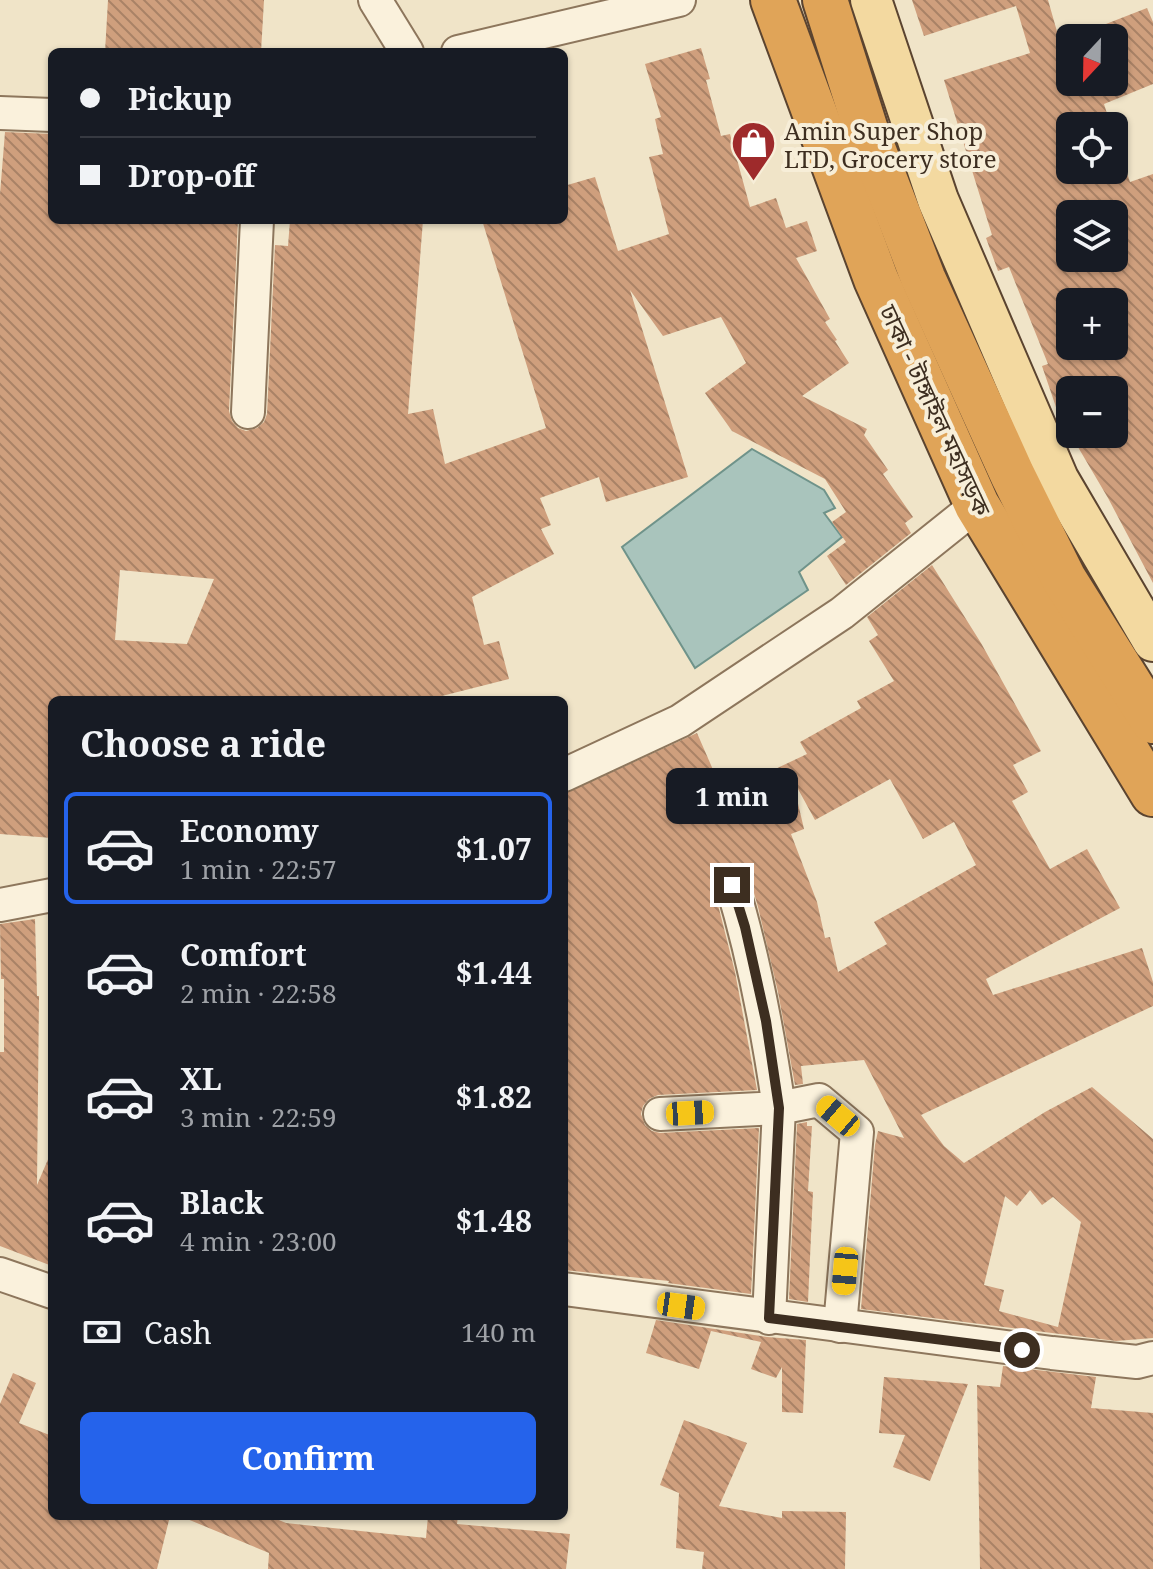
<!DOCTYPE html>
<html lang="en">
<head>
<meta charset="utf-8">
<style>
	:root { --surface:#171b24; --page:#242831; --text:#f1f3f6; --muted:#9ea1a6; --line:#363941; --accent:#2563eb }
	body { margin:0; font-family:"Noto Serif","Noto Sans Bengali",serif; background:var(--page); color:var(--text); height:100vh; display:flex; flex-direction:column; font-size:30px; white-space:nowrap }
	* { box-sizing:border-box; margin:0 }
	p { font-size:26px; color:var(--muted) }
	.icon { flex:none; width:44px; height:44px; fill:none; stroke:currentColor; stroke-width:2; stroke-linecap:round; stroke-linejoin:round }
	.map { position:relative; flex:1; overflow:hidden }
	.details { position:absolute; left:48px; top:696px; width:520px; height:824px; display:flex; flex-direction:column; background:var(--surface); border-radius:12px; box-shadow:0 2px 6px #0004 }
	.details>* { flex:none }
	.banner { position:absolute; left:48px; top:48px; width:520px; height:176px; border-radius:12px; box-shadow:0 2px 6px #0004; display:grid; align-content:center; height:176px; padding:0 32px; background:var(--surface) }
	.needle { width:52px; rotate:202deg }
	.controls { position:absolute; left:1056px; top:24px; display:grid; gap:16px }
	.controls a { display:grid; place-items:center; width:72px; height:72px; border-radius:12px; background:var(--surface); box-shadow:0 2px 6px #0004; font-size:40px }
	.end { position:absolute; width:36px; height:36px; margin:-18px; border:10px solid #3d2e20; background:#fff; box-shadow:0 0 0 4px #fff }
	.from { border-radius:50% }
	.bubble { position:absolute; height:56px; border-radius:12px; background:var(--surface); box-shadow:0 2px 6px #0004; font-size:26px; font-weight:700; line-height:56px; text-align:center }
	.car { position:absolute; width:24px; height:48px; margin:-24px -12px; border-radius:10px; box-shadow:0 0 6px 2px #0007; background:linear-gradient(#f5c518 24%,#345 0 40%,#f5c518 0 76%,#345 0 86%,#f5c518 0) }
	.banner b { display:flex; align-items:center; gap:28px; height:76px; font-size:30px }
	.banner b+b { border-top:2px solid var(--line) }
	.banner i { width:20px; height:20px; background:var(--text) }
	ul { padding:0; list-style:none }
	li { display:flex; align-items:center; gap:24px; height:112px; margin:0 16px 12px; padding:0 16px; border:4px solid transparent; border-radius:12px }
	li div { flex:1 }
	li b { display:block; font-size:30px }
	li em { font-style:normal; font-weight:700 }
	li.on { border-color:var(--accent) }
	li>.icon { width:72px; height:72px; stroke-width:1.5 }
	h2 { padding:0 32px; font-size:36px; line-height:96px }
	.pay { display:flex; align-items:center; gap:20px; height:88px; padding:0 32px; font-size:30px }
	.pay p { margin-inline-start:auto }
	.cta { display:flex; gap:16px; margin-top:auto; padding:16px 32px }
	.cta a { flex:1; height:92px; border-radius:12px; background:var(--accent); color:#fff; font-size:32px; font-weight:700; line-height:92px; text-align:center }
	.map>svg:first-child { display:block }
	.water { fill:#a9c4bc; stroke:#6f938a; stroke-width:2 }
	.building { fill:url(#building-back-hatch); fill-rule:evenodd }
	.lines { fill:none; stroke-linecap:round; stroke-linejoin:round }
	.minor-casing { stroke:#8d765c; stroke-width:36 }
	.major-casing { stroke:#5b4430; stroke-width:44 }
	.highway-casing { stroke:#5b4430; stroke-width:48 }
	.minor { stroke:#faf1dc; stroke-width:32 }
	.major { stroke:#f3d9a0; stroke-width:40 }
	.highway { stroke:#e0a458; stroke-width:44 }
	.route { stroke:#3d2e20; stroke-width:10 }
	.labels { text-anchor:middle; dominant-baseline:central; stroke-width:8; stroke-linejoin:round; paint-order:stroke }
	.poi-label { font-size:24px; fill:#3d2e20; stroke:#f7eed8; text-anchor:start }
	.street-label { font-size:24px; fill:#3d2e20; stroke:#f7eed8 }
</style>
</head>
<body>
<div class="map">
<svg width="1153" height="1569" viewBox="0 0 1153 1569">
	<defs>
		<pattern id="building-back-hatch" width="6" height="6" patternUnits="userSpaceOnUse" patternTransform="scale(2)"><rect width="6" height="6" fill="#cf9f7d"/><path d="M-1 5l2 2M0 0l6 6M5-1l2 2" fill="none" stroke="#a98266"/></pattern>
	</defs>
	<rect width="100%" height="100%" fill="#f0e4c8"/>
	<polygon class="water" points="752,449 824,490 835,508 824,513 842,537 799,572 808,590 695,668 622,547"/>
	<g class="building">
		<polygon points="108,0 264,0 261,52 105,52"/>
		<path d="M912 0H1048L1060 42 1070 38V82H1114V38H1070L1147 8 1153 22V84L1104 104 1111 126H1070V170H1114V135L1130 182 1153 174V583L1108 498 1075 442 1073 443 1057 410 1042 366 1048 364 1009 267 998 271 986 238 992 235 944 80 1030 53 1016 6 924 36ZM1070 214H1114V258H1070ZM1070 302H1114V346H1070ZM1070 390H1114V434H1070Z"/>
		<path d="M701 48 710 79 706 80 721 136 730 134 750 207 776 198 786 228 807 221 817 251 796 258 830 319 825 322 837 340 835 341 849 363 802 396 867 429 864 435 888 470 883 474 913 517 905 523 911 533 846 585 827 556 846 542 832 522 846 512 825 479 732 431 705 393 746 363 721 317 663 336 630 290 688 477 606 502 599 477 540 498 551 525 541 529 554 554 472 597 484 645 499 641 509 679 426 700H52V838L0 834V194L5 132 52 134V220H238L229 411 232 421 238 428 246 431 257 428 264 422 267 414 275 245 288 246 290 220H423L408 414 433 409 445 464 546 428 482 220H564V186L595 177 618 251 669 234 649 157 663 154 655 119 661 117 645 64ZM120 570 214 579 187 644 115 640Z"/>
		<path d="M932 565 981 643 1041 751 1013 765 1028 792 1012 801 1050 869 1087 849 1120 908 986 979 993 995 1142 948 1153 982V1006L921 1115 944 1146 964 1163 1045 1112 1092 1087 1153 1139V1338L1116 1341 861 1309 875 1145 878 1131 904 1138 864 1060 801 1066 803 1084 795 1085 778 992 758 907 750 879 745 871 736 866 728 867 719 871 714 880V889L735 972 757 1090 658 1095 649 1099 643 1106 641 1114 645 1125 652 1131 660 1133 759 1128 751 1294 668 1283 669 1281 564 1270 568 1106H564V794L697 733 721 788 771 771 807 754 800 742 861 708 857 701 894 681 869 641 878 635 867 617ZM792 778 815 820 890 779 923 839 954 822 976 865 874 922 887 944 838 972 830 937 825 938 817 902 791 834 804 829ZM1030 1190 1042 1205 1053 1197 1081 1222 1058 1327 999 1311 1004 1290 984 1285 1005 1196 1017 1206Z"/>
		<polygon points="35,919 37,996 39,996 37,1185 52,1150 52,1266 0,1246 0,1052 4,1052 4,979 1,979 0,924"/>
		<polygon points="807,1122 807,1126 812,1126 808,1191 813,1192 808,1302 789,1299 797,1124"/>
		<polygon points="656,1320 767,1337 806,1340 803,1413 782,1412 782,1367 776,1378 751,1369 761,1342 711,1331 699,1369 646,1353"/>
		<polygon points="1003,1366 1096,1377 1091,1408 1153,1413 1153,1569 980,1569 977,1385 1000,1387"/>
		<polygon points="13,1373 36,1383 19,1423 52,1436 52,1516 170,1516 157,1569 0,1569 0,1404"/>
		<polygon points="884,1377 968,1384 930,1481 893,1467 905,1435 879,1433"/>
		<polygon points="684,1420 747,1443 719,1506 782,1518 782,1511 846,1512 845,1569 702,1569 704,1552 676,1548 679,1493 660,1485"/>
		<polygon points="180,1516 269,1516 286,1523 426,1538 428,1516 458,1516 457,1524 570,1534 566,1569 268,1569 269,1553"/>
	</g>
	<g class="lines">
		<defs>
			<g id="minor">
				<polyline points="375,0 407,52"/>
				<polyline points="458,52 679,0"/>
				<polyline points="0,113 52,115"/>
				<polyline points="248,412 257,220"/>
				<polyline points="564,775 680,721 842,613 977,505"/>
				<polyline points="0,905 52,895"/>
				<path d="M660 1114 779 1108C768 1032 754 958 732 885"/>
				<polyline points="0,1274 52,1292"/>
				<polyline points="564,1289 1052,1353 1137,1362 1153,1358"/>
				<polyline points="769,1318 779,1108 819,1100 857,1132 840,1326"/>
			</g>
			<polyline id="major" points="871,0 938,200 1058,479 1153,641"/>
			<g id="highway">
				<polyline points="773,0 876,279 977,505 1153,794"/>
				<polyline points="825,0 866,130 923,278 1012,474 1064,579 1153,721"/>
			</g>
		</defs>
		<use href="#minor" class="minor-casing"/>
		<use href="#major" class="major-casing"/>
		<use href="#highway" class="highway-casing"/>
		<use href="#minor" class="minor"/>
		<use href="#major" class="major"/>
		<use href="#highway" class="highway"/>
	</g>
	<g class="lines">
		<polyline class="route" points="732,885 745,927 766,1021 779,1108 769,1318 1022,1350"/>
	</g>
	<defs>
		<symbol id="shop-pin" viewBox="-11 -11 22 30"><path d="M0 17L-7.5 6A9.5 9.5 0 1 1 7.5 6Z" fill="#9e2a2b" stroke="#f7eed8"/><path d="M-5-2.5h2.3a2.7 3.5 0 0 1 5.4 0H5L5.5 6h-11ZM-1.5-2.5h3a1.5 2.3 0 0 0-3 0Z" fill="#fff"/></symbol>
	</defs>
	<g fill-rule="evenodd">
		<use href="#shop-pin" x="728" y="118" width="51" height="69"/>
	</g>
	<g class="labels">
		<g class="poi-label">
			<text x="784" y="130">Amin Super Shop<tspan x="784" dy="28">LTD, Grocery store</tspan></text>
		</g>
		<g class="street-label">
			<text transform="translate(936 410) rotate(65)">ঢাকা - টাঙ্গাইল মহাসড়ক</text>
		</g>
	</g>
</svg>
<div class="controls">
<a><svg class="needle" viewBox="-14 -14 28 28"><path d="M0-13l5 13h-10z" fill="#e53935"/><path d="M0 13l5-13h-10z" fill="#9ea1a6"/></svg></a>
<a><svg class="icon" aria-label="locate" viewBox="0 0 24 24"><circle cx="12" cy="12" r="6"/><path d="M12 2v4M12 18v4M2 12h4M18 12h4"/></svg></a>
<a><svg class="icon" aria-label="layers" viewBox="0 0 24 24"><path d="M12 4l9 5-9 5-9-5zM3 14l9 5 9-5"/></svg></a>
<a>+</a>
<a>−</a>
</div>
<i class="end from" style="left:1022px;top:1350px"></i>
<i class="end" style="left:732px;top:885px"></i>
<div class="bubble" style="left:666px;top:768px;width:132px">1 min</div>
<i class="car" style="left:690px;top:1113px;rotate:87deg"></i>
<i class="car" style="left:838px;top:1116px;rotate:310deg"></i>
<i class="car" style="left:845px;top:1271px;rotate:185deg"></i>
<i class="car" style="left:681px;top:1306px;rotate:98deg"></i>
<div class="banner">
<b><i class="from"></i>Pickup</b>
<b><i></i>Drop-off</b>
</div>
<section class="details">
<h2>Choose a ride</h2>
<ul>
<li class="on"><svg class="icon" aria-label="car" viewBox="0 0 24 24"><path d="M5 17H2v-5l4-1 3-4h7l3 4 3 1v5h-3M9 17h6M6 11h13"/><circle cx="7" cy="17" r="2"/><circle cx="17" cy="17" r="2"/></svg><div><b>Economy</b><p>1 min · 22:57</p></div><em>$1.07</em></li>
<li><svg class="icon" aria-label="car" viewBox="0 0 24 24"><path d="M5 17H2v-5l4-1 3-4h7l3 4 3 1v5h-3M9 17h6M6 11h13"/><circle cx="7" cy="17" r="2"/><circle cx="17" cy="17" r="2"/></svg><div><b>Comfort</b><p>2 min · 22:58</p></div><em>$1.44</em></li>
<li><svg class="icon" aria-label="car" viewBox="0 0 24 24"><path d="M5 17H2v-5l4-1 3-4h7l3 4 3 1v5h-3M9 17h6M6 11h13"/><circle cx="7" cy="17" r="2"/><circle cx="17" cy="17" r="2"/></svg><div><b>XL</b><p>3 min · 22:59</p></div><em>$1.82</em></li>
<li><svg class="icon" aria-label="car" viewBox="0 0 24 24"><path d="M5 17H2v-5l4-1 3-4h7l3 4 3 1v5h-3M9 17h6M6 11h13"/><circle cx="7" cy="17" r="2"/><circle cx="17" cy="17" r="2"/></svg><div><b>Black</b><p>4 min · 23:00</p></div><em>$1.48</em></li>
</ul>
<div class="pay"><svg class="icon" aria-label="cash" viewBox="0 0 24 24"><path d="M3 7h18v10H3z"/><circle cx="12" cy="12" r="2"/></svg>Cash<p>140 m</p></div>
<div class="cta"><a>Confirm</a></div>
</section>
</div>
</body>
</html>
